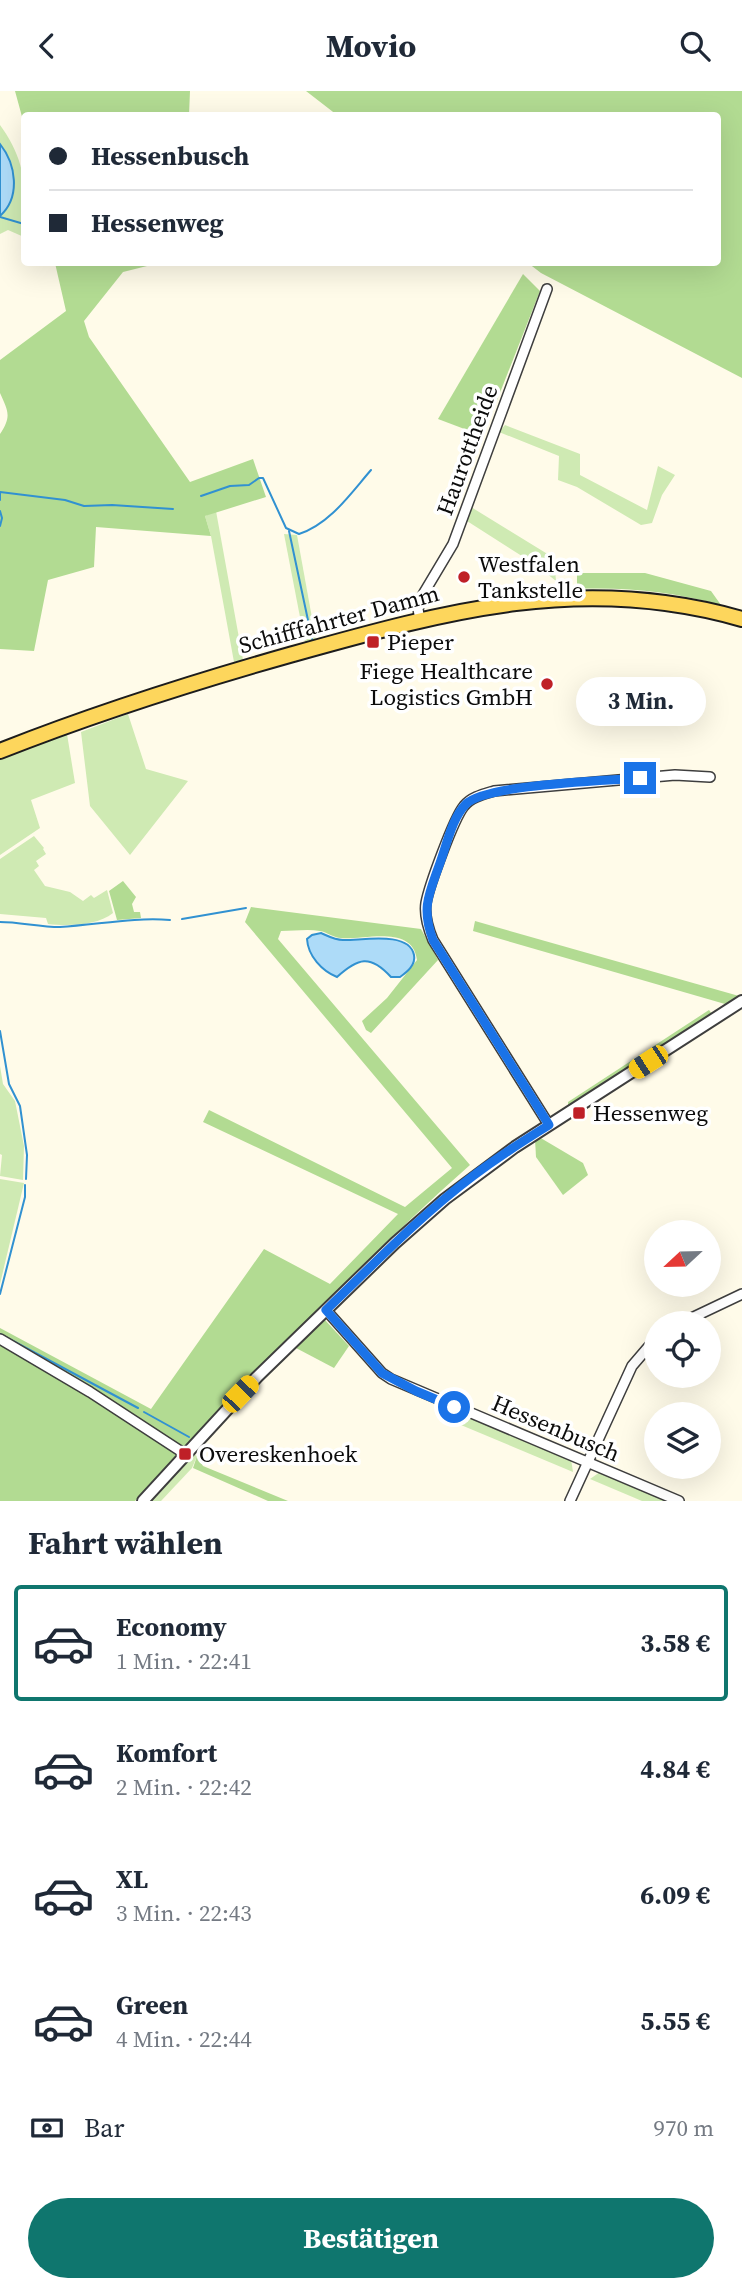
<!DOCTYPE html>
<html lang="de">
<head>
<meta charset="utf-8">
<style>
	:root { --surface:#fff; --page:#f2f2f3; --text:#1f2937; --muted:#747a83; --line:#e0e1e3; --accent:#0f766e }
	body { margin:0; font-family:"Source Serif 4",serif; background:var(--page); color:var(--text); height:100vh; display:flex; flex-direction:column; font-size:26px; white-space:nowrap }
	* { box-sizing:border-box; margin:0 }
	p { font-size:23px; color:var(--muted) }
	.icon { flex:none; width:38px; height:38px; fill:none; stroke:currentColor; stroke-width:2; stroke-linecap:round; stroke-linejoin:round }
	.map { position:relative; height:1410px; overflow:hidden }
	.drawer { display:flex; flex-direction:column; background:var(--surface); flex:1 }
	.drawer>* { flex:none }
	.top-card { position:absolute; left:21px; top:21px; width:700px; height:154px; border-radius:7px; box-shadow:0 7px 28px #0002; display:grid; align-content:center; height:154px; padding:0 28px; background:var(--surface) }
	.needle { width:46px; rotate:248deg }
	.controls { position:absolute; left:644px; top:1129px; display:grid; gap:14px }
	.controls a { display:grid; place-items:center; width:77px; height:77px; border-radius:50%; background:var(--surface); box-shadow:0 7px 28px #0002; font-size:35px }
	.end { position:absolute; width:32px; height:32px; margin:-16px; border:9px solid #1a73e8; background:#fff; box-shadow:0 0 0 4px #fff }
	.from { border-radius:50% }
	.bubble { position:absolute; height:49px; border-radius:24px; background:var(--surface); box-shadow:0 7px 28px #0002; font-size:23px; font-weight:700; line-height:49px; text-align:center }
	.car { position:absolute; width:21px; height:42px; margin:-21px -10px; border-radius:9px; box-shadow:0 0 5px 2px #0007; background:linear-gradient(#f5c518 24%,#345 0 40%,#f5c518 0 76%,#345 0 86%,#f5c518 0) }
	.top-card b { display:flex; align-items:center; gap:24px; height:66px; font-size:26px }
	.top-card b+b { border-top:2px solid var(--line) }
	.top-card i { width:18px; height:18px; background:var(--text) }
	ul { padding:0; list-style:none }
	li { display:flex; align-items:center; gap:21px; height:116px; margin:0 14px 10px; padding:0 14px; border:4px solid transparent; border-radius:7px }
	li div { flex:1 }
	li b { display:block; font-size:26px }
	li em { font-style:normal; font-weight:700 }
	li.current { border-color:var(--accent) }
	li>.icon { width:63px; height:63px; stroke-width:1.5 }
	h2 { padding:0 28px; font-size:32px; line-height:84px }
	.pay { display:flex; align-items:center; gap:18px; height:77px; padding:0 28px; font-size:26px }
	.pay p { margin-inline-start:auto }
	.primary-button { display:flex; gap:14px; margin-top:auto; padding:14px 28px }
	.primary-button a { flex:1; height:80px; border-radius:42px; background:var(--accent); color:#fff; font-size:28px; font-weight:700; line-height:80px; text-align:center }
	header { display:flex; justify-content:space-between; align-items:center; height:91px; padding:0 28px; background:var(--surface); font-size:32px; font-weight:700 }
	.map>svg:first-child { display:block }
	.green { fill:#cfeab3 }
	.forest { fill:#b2db92 }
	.water { fill:#addbf8; stroke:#3191d1; stroke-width:2 }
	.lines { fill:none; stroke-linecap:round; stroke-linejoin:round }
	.stream { stroke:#3191d1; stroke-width:2 }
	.minor-casing { stroke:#3e3e3e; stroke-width:12 }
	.tertiary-casing { stroke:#3e3e3e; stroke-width:14 }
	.primary-casing { stroke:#1c1c1c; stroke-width:18 }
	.minor { stroke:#fff; stroke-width:9 }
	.tertiary { stroke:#fff; stroke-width:10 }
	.primary { stroke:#fdd65c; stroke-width:14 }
	.route { stroke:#1a73e8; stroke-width:9 }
	.poi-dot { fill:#bf2027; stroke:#fff; stroke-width:2.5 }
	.labels { text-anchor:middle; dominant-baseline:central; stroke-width:7; stroke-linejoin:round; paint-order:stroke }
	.street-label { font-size:23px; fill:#0b0b0b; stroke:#fff }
	.poi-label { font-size:23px; fill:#0b0b0b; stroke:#fff; text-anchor:start }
</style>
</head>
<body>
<header><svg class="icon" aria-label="back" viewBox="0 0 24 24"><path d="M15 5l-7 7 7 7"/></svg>Movio<svg class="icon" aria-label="search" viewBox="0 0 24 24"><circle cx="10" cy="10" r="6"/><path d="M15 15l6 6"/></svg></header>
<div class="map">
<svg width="742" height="1410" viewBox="0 0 742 1410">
	<rect width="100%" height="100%" fill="#fffbe9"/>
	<g class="green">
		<path d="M0 34C17 57 30 89 21 118L24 127V146L8 139 0 143V125L7 117 14 97 11 72 0 53Z"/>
		<polygon points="505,334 580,363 580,384 647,419 658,375 675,384 662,404 652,432 641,434 577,396 558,389 559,365 499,341"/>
		<polygon points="471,416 554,467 556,490 536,474 467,430"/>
		<polygon points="216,420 243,569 234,571 211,445 205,425"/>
		<polygon points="284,443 297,444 316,549 305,552"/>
		<polygon points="128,623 146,678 188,690 130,764 90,715 81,641"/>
		<polygon points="67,643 75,692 31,709 40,737 0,764 0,667"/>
		<path d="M34 745 44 757 43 758 46 763 36 770 39 775 34 779 45 795 70 801 83 810 91 804 94 807 107 799 113 822C97 835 67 835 48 833L46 827 0 823V768Z"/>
		<polygon points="0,975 3,993 15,1010 24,1055 23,1089 0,1085 2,1064 0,1063"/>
		<polygon points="0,1088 24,1092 0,1193"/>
		<polygon points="437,1324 469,1326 571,1368 573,1381"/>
		<polygon points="191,1362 197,1365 192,1377 161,1410 146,1410"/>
		<polygon points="600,1381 670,1410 642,1410 590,1388"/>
	</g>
	<g class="forest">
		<polygon points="15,0 190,0 189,24 24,24 24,33"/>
		<polygon points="306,0 742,0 742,287 541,182 528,172 718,172 718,24 337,24"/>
		<path d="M55 172H159L123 181 84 230 89 246 190 391 253 368 266 406 205 425 211 445 96 436 94 476 48 489 34 560 0 558V343C12 325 8 320 0 302 0 294 0 278 0 269L66 220Z"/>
		<polygon points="523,183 540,200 483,345 438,328"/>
		<path d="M577 482H645L711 500 721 514C673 501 627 496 577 498Z"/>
		<polygon points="123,790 136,806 132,813 134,821 140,821 141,827 117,829 109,800"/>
		<path d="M251 816 421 838 438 869 371 942 366 939 362 930 387 907 417 869C413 833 364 849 341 847 334 847 327 841 320 840 308 838 294 840 281 840L278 848 470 1074C368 1164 279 1259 186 1358L0 1245V1237L151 1318 264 1158 330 1193 398 1123 203 1031 209 1019 405 1116 452 1077 245 831Z"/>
		<polygon points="475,830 739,905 725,913 473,840"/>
		<polygon points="709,919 712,923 568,1016 568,1011"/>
		<polygon points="539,1046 583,1072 588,1084 563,1104 536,1066 535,1048"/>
		<polygon points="325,1229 349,1255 334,1277 296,1257"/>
		<polygon points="0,1252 88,1304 180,1363 135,1410 0,1410"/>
		<polygon points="197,1365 203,1375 288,1410 268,1410 193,1377"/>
	</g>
	<g class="water">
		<path d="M0 53C16 73 21 106 0 125Z"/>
		<path d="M321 842C328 845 335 849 343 849 359 850 409 839 414 864 416 874 407 881 400 886H391C370 863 358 867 337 886 322 880 308 865 307 848L312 844Z"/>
	</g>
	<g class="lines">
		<g class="stream">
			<polyline points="0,126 24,133"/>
			<path d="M201 405 230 395 249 394 259 387H263L286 437 299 443C330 433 351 402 371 379"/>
			<polyline points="0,409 0,401 65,409 84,415 112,414 173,418"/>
			<polyline points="0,420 2,427 0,435"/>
			<polyline points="289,440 312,548"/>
			<polyline points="182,828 246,817"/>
			<path d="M0 831C20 831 39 836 60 836 97 834 133 826 170 829"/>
			<polyline points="0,940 9,993 20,1015 27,1064 26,1088"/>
			<polyline points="0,1203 25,1106 25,1094"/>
			<polyline points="0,1243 138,1317"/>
			<polyline points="144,1321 189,1346"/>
		</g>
		<defs>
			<g id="minor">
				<polyline points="420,529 418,518 422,505 453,453 547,198"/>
				<path d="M549 1034 433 849C428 837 424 825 426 812 429 795 454 727 464 715 471 706 484 703 494 700L675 684 710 686"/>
				<polyline points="326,1219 382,1282 391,1288 679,1410"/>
				<polyline points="681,1232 742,1203"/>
				<polyline points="0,1248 90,1301 185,1363"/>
				<polyline points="570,1410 632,1275 656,1247"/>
			</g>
			<polyline id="tertiary" points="143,1410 257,1286 395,1152 445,1108 515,1056 742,910"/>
			<path id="primary" d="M0 660C96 622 194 591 293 563 447 520 583 482 742 528"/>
		</defs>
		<use href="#minor" class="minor-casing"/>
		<use href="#tertiary" class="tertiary-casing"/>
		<use href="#primary" class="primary-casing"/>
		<use href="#minor" class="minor"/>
		<use href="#tertiary" class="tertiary"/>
		<use href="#primary" class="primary"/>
	</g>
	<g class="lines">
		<path class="route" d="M454 1316 416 1300 382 1282 326 1219C374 1173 420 1125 473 1085 497 1067 523 1050 549 1034L433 849C421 817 429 803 440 772 447 753 452 727 466 713 486 693 607 690 640 687"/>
	</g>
	<g class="poi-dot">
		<circle cx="464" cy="486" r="7"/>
		<rect x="366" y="544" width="14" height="14" rx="3.5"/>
		<circle cx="547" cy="593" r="7"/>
		<rect x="572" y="1015" width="14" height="14" rx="3.5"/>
		<rect x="178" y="1356" width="14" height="14" rx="3.5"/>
	</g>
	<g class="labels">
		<g class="street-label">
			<text transform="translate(467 359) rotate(-70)">Haurottheide</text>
			<text transform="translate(339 528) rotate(-15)">Schifffahrter Damm</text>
			<text transform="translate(556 1337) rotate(23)">Hessenbusch</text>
		</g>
		<g class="poi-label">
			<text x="478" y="473">Westfalen<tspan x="478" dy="26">Tankstelle</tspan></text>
			<text x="387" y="551">Pieper</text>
			<text x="533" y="580" text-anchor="end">Fiege Healthcare<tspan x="533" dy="26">Logistics GmbH</tspan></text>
			<text x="593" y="1022">Hessenweg</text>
			<text x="199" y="1363">Overeskenhoek</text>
		</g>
	</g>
</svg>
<div class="controls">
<a><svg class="needle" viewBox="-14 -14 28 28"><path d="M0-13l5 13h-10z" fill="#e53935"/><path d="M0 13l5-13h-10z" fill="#747a83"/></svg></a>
<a><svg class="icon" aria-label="locate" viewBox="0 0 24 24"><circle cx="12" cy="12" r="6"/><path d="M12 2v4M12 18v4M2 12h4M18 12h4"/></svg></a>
<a><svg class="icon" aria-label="layers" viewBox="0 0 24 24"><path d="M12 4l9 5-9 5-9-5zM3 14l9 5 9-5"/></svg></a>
</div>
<i class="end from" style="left:454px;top:1316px"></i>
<i class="end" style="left:640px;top:687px"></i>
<div class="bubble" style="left:576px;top:586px;width:130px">3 Min.</div>
<i class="car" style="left:648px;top:971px;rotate:237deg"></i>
<i class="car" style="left:240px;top:1303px;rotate:44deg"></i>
<div class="top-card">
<b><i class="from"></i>Hessenbusch</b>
<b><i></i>Hessenweg</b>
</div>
</div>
<section class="drawer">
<h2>Fahrt wählen</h2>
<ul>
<li class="current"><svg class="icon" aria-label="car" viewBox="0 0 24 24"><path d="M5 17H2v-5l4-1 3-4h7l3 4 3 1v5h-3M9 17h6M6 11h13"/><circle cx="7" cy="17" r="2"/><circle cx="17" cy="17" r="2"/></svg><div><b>Economy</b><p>1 Min. · 22:41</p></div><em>3.58 €</em></li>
<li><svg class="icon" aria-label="car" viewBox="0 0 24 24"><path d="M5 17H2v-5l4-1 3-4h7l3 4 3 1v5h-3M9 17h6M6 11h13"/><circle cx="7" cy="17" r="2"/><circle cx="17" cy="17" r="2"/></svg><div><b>Komfort</b><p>2 Min. · 22:42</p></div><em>4.84 €</em></li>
<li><svg class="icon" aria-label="car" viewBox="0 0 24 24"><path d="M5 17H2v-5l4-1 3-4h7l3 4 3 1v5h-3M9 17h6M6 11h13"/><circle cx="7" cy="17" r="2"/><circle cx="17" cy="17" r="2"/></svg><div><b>XL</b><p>3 Min. · 22:43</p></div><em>6.09 €</em></li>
<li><svg class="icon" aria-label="car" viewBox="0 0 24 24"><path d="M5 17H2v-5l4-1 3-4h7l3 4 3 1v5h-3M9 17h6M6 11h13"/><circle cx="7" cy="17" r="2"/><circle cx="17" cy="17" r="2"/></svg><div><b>Green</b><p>4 Min. · 22:44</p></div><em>5.55 €</em></li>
</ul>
<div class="pay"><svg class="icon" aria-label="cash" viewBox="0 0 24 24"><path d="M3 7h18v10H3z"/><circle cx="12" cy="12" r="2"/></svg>Bar<p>970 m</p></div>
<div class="primary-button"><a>Bestätigen</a></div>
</section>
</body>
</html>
